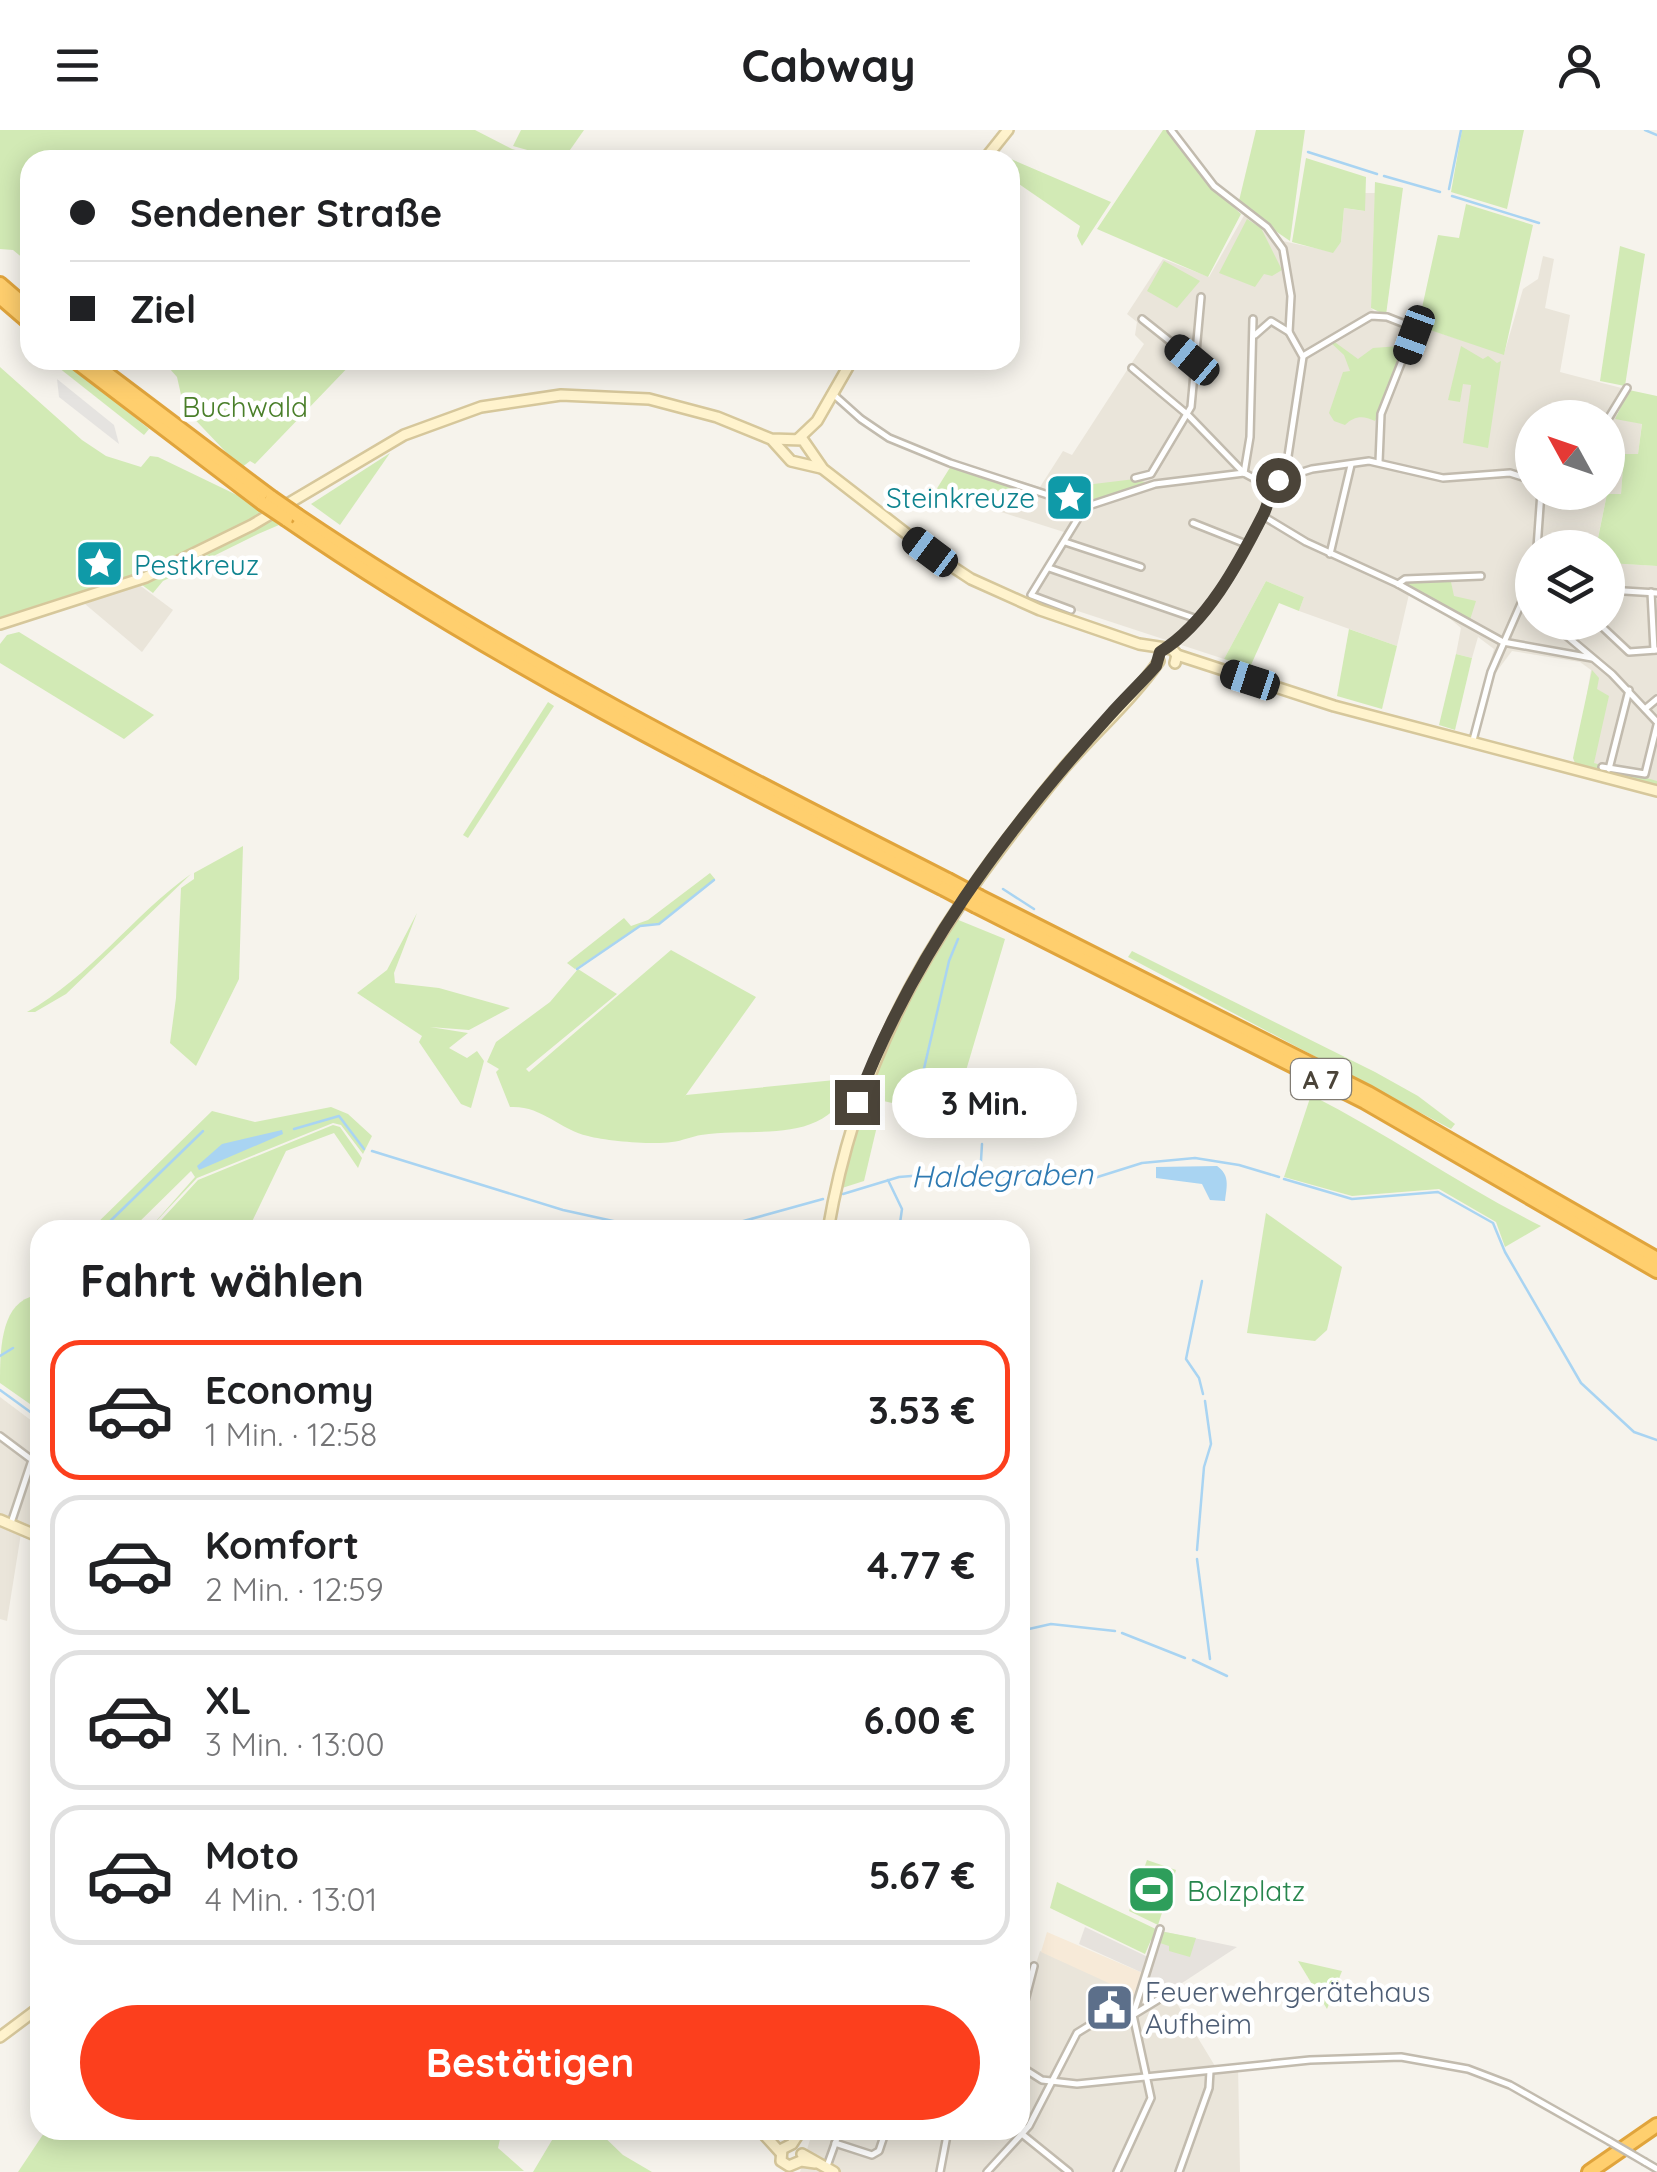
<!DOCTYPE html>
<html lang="de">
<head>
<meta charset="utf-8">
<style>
	:root { --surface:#fff; --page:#f6f6f6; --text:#202124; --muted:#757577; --line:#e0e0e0; --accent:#fc3f1d }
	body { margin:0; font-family:Quicksand,sans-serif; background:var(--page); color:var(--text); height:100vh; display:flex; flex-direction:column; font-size:38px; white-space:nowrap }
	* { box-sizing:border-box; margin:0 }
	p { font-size:32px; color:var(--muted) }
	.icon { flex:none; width:55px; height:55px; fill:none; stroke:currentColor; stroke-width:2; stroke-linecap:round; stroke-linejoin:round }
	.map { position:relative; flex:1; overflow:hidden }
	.panel { position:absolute; left:30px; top:1090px; width:1000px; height:920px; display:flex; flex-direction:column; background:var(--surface); border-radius:30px; box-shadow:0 5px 25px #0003 }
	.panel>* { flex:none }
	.hud { position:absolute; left:20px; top:20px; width:1000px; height:220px; border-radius:30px; box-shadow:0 5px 25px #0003; display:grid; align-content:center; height:220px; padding:0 50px; background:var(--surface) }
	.needle { width:65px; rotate:310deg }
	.buttons { position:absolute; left:1515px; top:270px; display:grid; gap:20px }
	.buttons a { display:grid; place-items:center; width:110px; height:110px; border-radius:50%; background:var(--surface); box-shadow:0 5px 25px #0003; font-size:50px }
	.end { position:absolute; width:45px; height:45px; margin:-22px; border:12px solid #4b4439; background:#fff; box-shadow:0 0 0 5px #fff }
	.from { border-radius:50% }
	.bubble { position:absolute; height:70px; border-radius:35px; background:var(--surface); box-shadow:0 5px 25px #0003; font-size:32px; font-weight:700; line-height:70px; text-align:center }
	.car { position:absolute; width:30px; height:60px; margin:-30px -15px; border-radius:12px; box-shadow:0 0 8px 2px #0007; background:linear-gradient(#222 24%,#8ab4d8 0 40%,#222 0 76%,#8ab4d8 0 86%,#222 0) }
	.hud b { display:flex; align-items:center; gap:35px; height:95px; font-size:38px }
	.hud b+b { border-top:2px solid var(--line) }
	.hud i { width:25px; height:25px; background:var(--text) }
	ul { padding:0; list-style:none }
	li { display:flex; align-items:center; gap:30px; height:140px; margin:0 20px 15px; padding:0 30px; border:5px solid var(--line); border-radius:30px }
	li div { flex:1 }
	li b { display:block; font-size:38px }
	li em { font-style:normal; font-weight:700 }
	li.current { border-color:var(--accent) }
	li>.icon { width:90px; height:90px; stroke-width:1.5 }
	h2 { padding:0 50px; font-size:45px; line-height:120px }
	.button { display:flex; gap:20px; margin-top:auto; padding:20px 50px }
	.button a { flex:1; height:115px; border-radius:60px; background:var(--accent); color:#fff; font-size:40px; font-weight:700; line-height:115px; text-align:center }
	header { display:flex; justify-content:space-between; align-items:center; height:130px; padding:0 50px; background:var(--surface); font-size:45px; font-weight:700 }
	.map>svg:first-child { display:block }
	.residential { fill:#eae5da; fill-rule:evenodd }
	.commercial { fill:#f7ead8 }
	.industrial { fill:#e6e2dd }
	.green { fill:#d2eab5 }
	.parking { fill:#e5e3e0 }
	.water { fill:#a9d4f2 }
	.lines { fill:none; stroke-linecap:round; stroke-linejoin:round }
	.stream { stroke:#a9d4f2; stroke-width:2.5 }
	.street-casing { stroke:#c2bbae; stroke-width:10 }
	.secondary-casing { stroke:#d6c79b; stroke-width:14 }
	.highway-casing { stroke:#e0a43c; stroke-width:18 }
	.street { stroke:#fff; stroke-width:5 }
	.secondary { stroke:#fff3cd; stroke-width:9 }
	.highway { stroke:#ffcf6e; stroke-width:12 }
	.street-bridge-casing { stroke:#c2bbae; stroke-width:10; stroke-linecap:butt }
	.highway-bridge-casing { stroke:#e0a43c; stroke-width:18; stroke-linecap:butt }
	.street-bridge { stroke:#fff; stroke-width:5 }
	.highway-bridge { stroke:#ffcf6e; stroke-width:12 }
	.route { stroke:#4b4439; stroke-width:12 }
	.labels { text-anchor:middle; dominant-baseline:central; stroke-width:9; stroke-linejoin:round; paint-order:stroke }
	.shield { fill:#fff; stroke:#817c74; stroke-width:2.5 }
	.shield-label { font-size:25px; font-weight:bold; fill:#4b4439 }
	.park-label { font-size:28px; fill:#4a7f2a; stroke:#fff }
	.culture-label { font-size:28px; fill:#0d838f; stroke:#fff; text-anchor:end }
	.leisure-label { font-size:28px; fill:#27864d; stroke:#fff; text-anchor:start }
	.service-label { font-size:28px; fill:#4e5e75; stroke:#fff; text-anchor:start }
	.water-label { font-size:30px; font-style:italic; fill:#2e7ab2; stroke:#fff }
</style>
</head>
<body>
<header><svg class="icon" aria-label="menu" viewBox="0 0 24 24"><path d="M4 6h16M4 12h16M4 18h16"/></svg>Cabway<svg class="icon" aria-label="person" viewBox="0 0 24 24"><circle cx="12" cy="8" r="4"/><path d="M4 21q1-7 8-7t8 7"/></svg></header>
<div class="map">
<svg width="1657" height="2042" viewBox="0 0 1657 2042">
	<rect width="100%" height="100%" fill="#f6f3ec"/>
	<g class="residential">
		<path d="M1365 63H1375L1371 178 1375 182 1504 224 1523 159 1538 149 1543 126 1554 129 1545 178 1570 185 1560 242 1629 260 1615 284 1642 293 1638 324 1624 325 1621 365 1607 364 1596 417 1532 418V492H1608V433L1657 436V654L1576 630 1591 540 1580 532 1512 521 1494 545 1487 542 1494 519 1478 507 1472 528 1456 524 1461 498 1448 487 1450 483 1410 460 1397 516 1299 481 1304 467 1266 451 1224 529 1029 465 1067 403 998 381 1021 351 1040 357 1063 321 1072 325 1144 214 1135 205 1137 192 1127 184 1163 129 1209 147 1246 82 1278 110 1333 122 1341 112 1344 78 1364 81ZM1532 288H1608V362H1532Z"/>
		<polygon points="138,454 173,480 142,522 85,474"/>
		<polygon points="0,1267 40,1297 40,1405 22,1397 7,1491 0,1489"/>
		<polygon points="1040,1821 1141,1867 1156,1870 1170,1862 1215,1936 1238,1935 1240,2042 800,2042 813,2000 1020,2000 1020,1840 1024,1834 1035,1837"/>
	</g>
	<polygon class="commercial" points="1047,1802 1145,1844 1137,1866 1041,1822"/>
	<g class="industrial">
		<polygon points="1085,1797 1150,1828 1145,1844 1079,1814"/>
		<polygon points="1160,1801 1237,1817 1156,1870 1140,1867"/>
	</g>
	<g class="green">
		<polygon points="0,0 475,0 512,19 552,30 30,30 30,134 13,120 0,119"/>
		<polygon points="521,0 584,0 563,30 513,16"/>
		<polygon points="1163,0 1167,0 1207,53 1241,84 1208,147 1097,99"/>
		<polygon points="1256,0 1305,0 1290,111 1238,75"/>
		<polygon points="1462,0 1524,0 1507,79 1451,62"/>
		<polygon points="1004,26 1111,72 1082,116 1077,106 1080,96 1010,48 1010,30 1003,30"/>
		<polygon points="1306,28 1366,47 1365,81 1344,78 1341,112 1333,123 1292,112"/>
		<polygon points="1375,52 1403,58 1386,185 1371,178"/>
		<polygon points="1466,74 1533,95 1504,225 1418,196 1438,105 1459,108"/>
		<polygon points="1247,89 1261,98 1282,140 1272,146 1264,144 1255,157 1219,143"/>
		<polygon points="1620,116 1645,124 1625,256 1600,251"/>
		<polygon points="1164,131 1200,151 1177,178 1147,161"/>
		<path d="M1332 210 1358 229 1373 218 1400 216 1404 225 1375 291C1363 285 1354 286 1345 295L1334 291 1329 283 1343 242 1350 241 1344 225 1330 212Z"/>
		<polygon points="1461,216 1483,229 1488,226 1497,233 1501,231 1488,318 1463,313 1471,255 1463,254 1460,272 1448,270"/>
		<polygon points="49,230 64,230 149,299 144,305"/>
		<polygon points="162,230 355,230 255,334 250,331 241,338 184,278 177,247"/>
		<path d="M0 237 82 310 106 326 141 337 150 326 158 327 241 367 262 382C181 432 91 465 0 489Z"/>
		<polygon points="1629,260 1657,266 1657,436 1608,433 1608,418 1596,418 1607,364 1621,364 1624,324 1638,324 1642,294 1615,289"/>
		<polygon points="390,323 340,395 311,374"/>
		<polygon points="951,336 1017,356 998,381 936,360"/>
		<polygon points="1135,349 1151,354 1089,375 1068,367 1077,356"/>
		<polygon points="270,388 279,395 258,404 163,451 153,463 138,452"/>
		<polygon points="1266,451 1304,467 1299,481 1279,473 1250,537 1224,529"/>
		<polygon points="1405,452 1451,452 1454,466 1476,471 1469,493 1405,455"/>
		<polygon points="1349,499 1397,516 1382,579 1337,566"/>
		<polygon points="19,502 154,585 124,609 0,533 0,514 7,505"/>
		<polygon points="1456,524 1472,528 1455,600 1439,595"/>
		<polygon points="1592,540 1599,548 1597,559 1609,566 1594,633 1657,651 1657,658 1576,636 1573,628"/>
		<polygon points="548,572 554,576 468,708 463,705"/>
		<polygon points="243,716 239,849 196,936 170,913 176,868 181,758 194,749 194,743"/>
		<polygon points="710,743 715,749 659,793 640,796 575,839 567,833 624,788 631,796 648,790"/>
		<path d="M191 744 66 864 35 882H27C90 847 132 786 191 744Z"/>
		<polygon points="417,783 394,843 395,853 439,858 510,878 469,900 430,897 468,903 449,918 467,928 477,921 484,931 471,978 461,974 419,912 422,906 357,863 387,840"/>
		<path d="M956 789 1005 809 965 944 974 975 1079 963 982 981 970 978 958 993 936 983 866 967C885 904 918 847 951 790Z"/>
		<path d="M671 820 756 867 683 969 686 965 855 948C827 1018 761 996 701 1005 693 1006 682 1011 672 1012 653 1015 606 1011 588 1006 559 999 541 975 510 977L496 942 499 939 487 932 496 912 550 872 578 839 617 864 526 939 529 942Z"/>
		<polygon points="1132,821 1375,942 1418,966 1455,994 1451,999 1128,827"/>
		<path d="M1311 965C1390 1005 1461 1056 1541 1096L1505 1117 1496 1092 1439 1059 1352 1066 1284 1047Z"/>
		<polygon points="861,973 882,975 864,1051 842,1058"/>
		<polygon points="331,977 348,984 372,1006 363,1024 341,995 333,993 197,1048 148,1100 195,1047 191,1041 131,1100 90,1100 212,981 255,992"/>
		<polygon points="333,995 340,997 362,1028 358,1038 334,1003 286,1021 248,1100 152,1100 198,1050"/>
		<polygon points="1266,1083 1342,1137 1327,1200 1315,1211 1247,1203"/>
		<path d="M30 1167 38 1171 40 1281 0 1253C0 1224 0 1177 30 1167Z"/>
		<polygon points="1147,1730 1176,1740 1158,1795 1129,1781"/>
		<polygon points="1057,1752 1160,1801 1196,1808 1190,1827 1169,1821 1169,1816 1151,1810 1145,1824 1050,1778"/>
		<polygon points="1298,1831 1342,1841 1327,1879"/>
		<polygon points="46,2000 502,2000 498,2018 524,2041 18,2042"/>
		<polygon points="558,2000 597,2000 623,2025 652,2042 533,2042"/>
	</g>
	<polygon class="parking" points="57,249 114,295 119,314 59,267"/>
	<g class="water">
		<polygon points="282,1000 283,1004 199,1040 197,1036 222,1014"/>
		<path d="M1217 1036C1230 1045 1227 1056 1225 1071L1210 1070 1202 1054 1156 1048V1037Z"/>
	</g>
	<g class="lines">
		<g class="stream">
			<polyline points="1645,0 1657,5"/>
			<polyline points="1308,22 1377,44"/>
			<polyline points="1384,46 1440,62"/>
			<polyline points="1449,59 1461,0"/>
			<polyline points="1452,66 1539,93"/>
			<polyline points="1003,759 1034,779"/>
			<polyline points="577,839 640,796 659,794 714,750"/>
			<polyline points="916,973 949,831 958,809"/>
			<polyline points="294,999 339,986 364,1019"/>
			<polyline points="372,1021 563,1080 654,1100"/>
			<polyline points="980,1047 982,1014"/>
			<polyline points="1284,1049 1352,1069 1438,1062 1493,1093 1505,1122 1581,1253 1634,1302 1657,1310"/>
			<polyline points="888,1050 902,1079 899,1100"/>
			<polyline points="843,1064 899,1047 936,1044 1088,1050 1142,1033 1195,1028 1239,1035 1279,1047"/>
			<polyline points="101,1100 203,1001"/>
			<polyline points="711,1100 823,1069"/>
			<polyline points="1202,1151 1186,1229 1199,1248 1203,1264"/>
			<polyline points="0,1226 13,1218"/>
			<polyline points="0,1260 40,1289"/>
			<polyline points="1197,1420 1204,1337 1211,1314 1205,1271"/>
			<polyline points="1197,1429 1210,1529"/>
			<polyline points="1020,1501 1051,1494 1115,1501"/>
			<polyline points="1122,1503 1185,1528"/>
			<polyline points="1193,1530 1227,1546"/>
		</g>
		<defs>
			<g id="street">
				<polyline points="1171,0 1214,56 1267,97 1283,119 1291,166 1289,202 1303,227 1285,346"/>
				<polyline points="1142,189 1196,232"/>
				<polyline points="1255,205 1271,191 1289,202"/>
				<polyline points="1303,226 1371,186 1387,187 1415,198 1381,284 1379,332"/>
				<polyline points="1132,238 1188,285 1244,343"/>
				<polyline points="833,264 861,289 889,308 950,333 1085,377 1155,354 1244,343 1259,351 1274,351 1312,339 1369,331 1443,348 1510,343 1532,350"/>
				<polyline points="1608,289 1627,258"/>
				<polyline points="1244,343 1250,307 1253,189"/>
				<polyline points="1135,348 1151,344 1191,277 1201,167"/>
				<polyline points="1263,386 1306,412 1398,454 1503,512 1592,528"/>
				<polyline points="1193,393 1246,414"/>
				<polyline points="1065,412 1141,437"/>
				<polyline points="1537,418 1541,362"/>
				<polyline points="1330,424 1351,335"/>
				<polyline points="1049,438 1197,489"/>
				<polyline points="1532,442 1532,473"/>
				<polyline points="1398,454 1405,449 1481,446"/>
				<polyline points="1608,460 1657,463"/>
				<polyline points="1651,462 1654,520"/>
				<polyline points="1071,480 1031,465 1085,377"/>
				<polyline points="1550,492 1612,544 1657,592"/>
				<polyline points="1597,492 1629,522 1657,520"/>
				<path d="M1171 516C1213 482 1262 404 1274 351"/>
				<polyline points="1645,579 1657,569"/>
				<polyline points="1472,614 1491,542 1530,453"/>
				<polyline points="1602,637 1645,644 1657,595"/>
				<polyline points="1609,639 1629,560"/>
				<polyline points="0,1306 32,1330 11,1393"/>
				<polyline points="1020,1890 1034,1836"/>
				<polyline points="1020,1936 1042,1950 1077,1954 1310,1930 1401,1927 1468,1939 1510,1955 1609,2011"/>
				<polyline points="1022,2004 1069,2042"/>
				<polyline points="835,2013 872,2025 879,2021 886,2000"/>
				<polyline points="1645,2032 1657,2039"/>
				<polyline points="826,2039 840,2000"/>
				<polyline points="940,2042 948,2000"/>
				<polyline points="987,2042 1029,1996 1077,1903 1090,1895 1133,1885 1174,1860"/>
				<polyline points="1117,2042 1151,1968 1133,1885 1160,1799"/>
				<polyline points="1179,2042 1209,1958 1210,1941"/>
			</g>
			<g id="secondary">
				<polyline points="984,30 1008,0"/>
				<polyline points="798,309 817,291 852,230"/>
				<polyline points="773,311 791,331 821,338"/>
				<polyline points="0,494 146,447 252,395 404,305 481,277 561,265 649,269 717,287 771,309 803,310 823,339 930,422 971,449 1040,480 1139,514 1172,519 1177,525 1175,533"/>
				<polyline points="1177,525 1334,576 1657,661"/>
				<path d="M828 1100C861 908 942 787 1063 639 1094 603 1132 570 1159 531"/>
				<polyline points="0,1390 40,1407"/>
				<polyline points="0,1907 40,1877"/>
				<polyline points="760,2000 780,2022"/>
				<polyline points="801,2000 792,2014 782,2019 781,2031 789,2036 801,2031 815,2033"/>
				<polyline points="802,2024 834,2042"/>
			</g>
			<g id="highway">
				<polyline points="0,154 30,180"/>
				<polyline points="0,167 30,193"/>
				<polyline points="74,230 262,373"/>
				<polyline points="89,230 272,368"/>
				<path d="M298 386C504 525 726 638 948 750"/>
				<path d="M286 389C494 532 719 645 944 759"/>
				<polyline points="980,767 1368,963 1657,1129"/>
				<polyline points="976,776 1365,972 1657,1141"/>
				<polyline points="1589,2042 1657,1995"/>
			</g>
		</defs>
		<use href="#street" class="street-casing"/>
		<use href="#secondary" class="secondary-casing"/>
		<use href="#highway" class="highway-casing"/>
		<use href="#street" class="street"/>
		<use href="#secondary" class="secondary"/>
		<use href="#highway" class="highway"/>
		<defs>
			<polyline id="street-bridge" points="1609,2011 1645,2032"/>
			<g id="highway-bridge">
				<polyline points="272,368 298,386"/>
				<polyline points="262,373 286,389"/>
				<polyline points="948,750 980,767"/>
				<polyline points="944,759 976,776"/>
			</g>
		</defs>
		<use href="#street-bridge" class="street-bridge-casing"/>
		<use href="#highway-bridge" class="highway-bridge-casing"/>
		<use href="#street-bridge" class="street-bridge"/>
		<use href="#highway-bridge" class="highway-bridge"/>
	</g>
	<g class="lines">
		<path class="route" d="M857 972C912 826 1004 702 1109 586 1124 569 1141 553 1156 536L1160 522C1207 493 1238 434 1263 385 1269 374 1270 359 1278 350"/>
	</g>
	<defs>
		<symbol id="sight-square" viewBox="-11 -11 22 22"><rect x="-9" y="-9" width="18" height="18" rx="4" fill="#0f9aa8" stroke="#fff"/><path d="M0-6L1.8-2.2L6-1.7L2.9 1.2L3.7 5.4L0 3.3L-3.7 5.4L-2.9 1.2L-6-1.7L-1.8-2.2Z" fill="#fff"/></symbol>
		<symbol id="stadium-square" viewBox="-11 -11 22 22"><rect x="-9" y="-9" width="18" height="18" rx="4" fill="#2e9e5b" stroke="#fff"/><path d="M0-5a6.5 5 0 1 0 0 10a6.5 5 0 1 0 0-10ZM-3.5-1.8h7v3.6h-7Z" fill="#fff"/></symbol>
		<symbol id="civic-square" viewBox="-11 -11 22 22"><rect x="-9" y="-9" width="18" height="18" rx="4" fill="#5c6f8a" stroke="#fff"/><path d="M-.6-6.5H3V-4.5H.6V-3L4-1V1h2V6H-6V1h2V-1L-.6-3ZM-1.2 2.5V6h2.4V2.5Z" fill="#fff"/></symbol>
	</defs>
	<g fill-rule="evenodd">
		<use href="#sight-square" x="1042" y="340" width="55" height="55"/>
		<use href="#sight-square" x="72" y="406" width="55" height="55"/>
		<use href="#stadium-square" x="1124" y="1732" width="55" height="55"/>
		<use href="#civic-square" x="1082" y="1850" width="55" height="55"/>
	</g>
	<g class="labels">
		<rect class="shield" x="1291" y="929" width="60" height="40" rx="8"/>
		<g class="shield-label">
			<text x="1321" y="949">A 7</text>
		</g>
		<g class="park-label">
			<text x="245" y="276">Buchwald</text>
		</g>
		<g class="culture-label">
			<text x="1035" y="367">Steinkreuze</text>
			<text x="134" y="434" text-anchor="start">Pestkreuz</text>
		</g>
		<g class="leisure-label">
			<text x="1187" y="1760">Bolzplatz</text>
		</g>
		<g class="service-label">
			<text x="1145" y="1861">Feuerwehrgerätehaus<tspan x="1145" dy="32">Aufheim</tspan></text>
		</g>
		<g class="water-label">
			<text transform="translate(1002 1045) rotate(-1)">Haldegraben</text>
		</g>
	</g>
</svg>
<div class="buttons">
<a><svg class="needle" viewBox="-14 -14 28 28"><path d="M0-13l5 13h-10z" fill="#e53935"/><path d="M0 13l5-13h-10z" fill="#757577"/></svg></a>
<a><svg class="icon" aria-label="layers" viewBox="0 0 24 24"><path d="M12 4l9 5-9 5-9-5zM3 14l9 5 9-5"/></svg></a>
</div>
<i class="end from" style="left:1278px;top:350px"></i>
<i class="end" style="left:857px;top:972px"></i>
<div class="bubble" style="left:892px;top:938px;width:185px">3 Min.</div>
<i class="car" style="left:1414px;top:205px;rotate:200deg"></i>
<i class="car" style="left:1192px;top:230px;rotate:310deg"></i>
<i class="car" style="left:930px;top:422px;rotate:307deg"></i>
<i class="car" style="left:1250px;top:550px;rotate:288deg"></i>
<div class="hud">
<b><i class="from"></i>Sendener Straße</b>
<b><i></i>Ziel</b>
</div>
<section class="panel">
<h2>Fahrt wählen</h2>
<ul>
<li class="current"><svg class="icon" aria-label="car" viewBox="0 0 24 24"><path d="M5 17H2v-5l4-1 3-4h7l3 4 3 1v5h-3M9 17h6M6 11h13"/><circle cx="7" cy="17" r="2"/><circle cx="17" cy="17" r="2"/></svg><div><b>Economy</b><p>1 Min. · 12:58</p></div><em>3.53 €</em></li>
<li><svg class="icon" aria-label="car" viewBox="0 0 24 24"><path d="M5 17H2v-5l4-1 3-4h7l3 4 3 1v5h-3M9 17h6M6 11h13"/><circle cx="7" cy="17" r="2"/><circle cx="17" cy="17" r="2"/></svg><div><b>Komfort</b><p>2 Min. · 12:59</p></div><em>4.77 €</em></li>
<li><svg class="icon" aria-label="car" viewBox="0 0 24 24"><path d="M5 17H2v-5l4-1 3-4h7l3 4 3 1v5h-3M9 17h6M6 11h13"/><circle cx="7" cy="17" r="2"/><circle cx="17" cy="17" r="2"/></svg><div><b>XL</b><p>3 Min. · 13:00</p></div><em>6.00 €</em></li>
<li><svg class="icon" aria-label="car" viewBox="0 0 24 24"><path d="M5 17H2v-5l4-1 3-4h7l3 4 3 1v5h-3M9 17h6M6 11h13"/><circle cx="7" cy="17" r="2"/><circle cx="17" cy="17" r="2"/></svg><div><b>Moto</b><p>4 Min. · 13:01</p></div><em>5.67 €</em></li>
</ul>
<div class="button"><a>Bestätigen</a></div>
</section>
</div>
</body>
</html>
